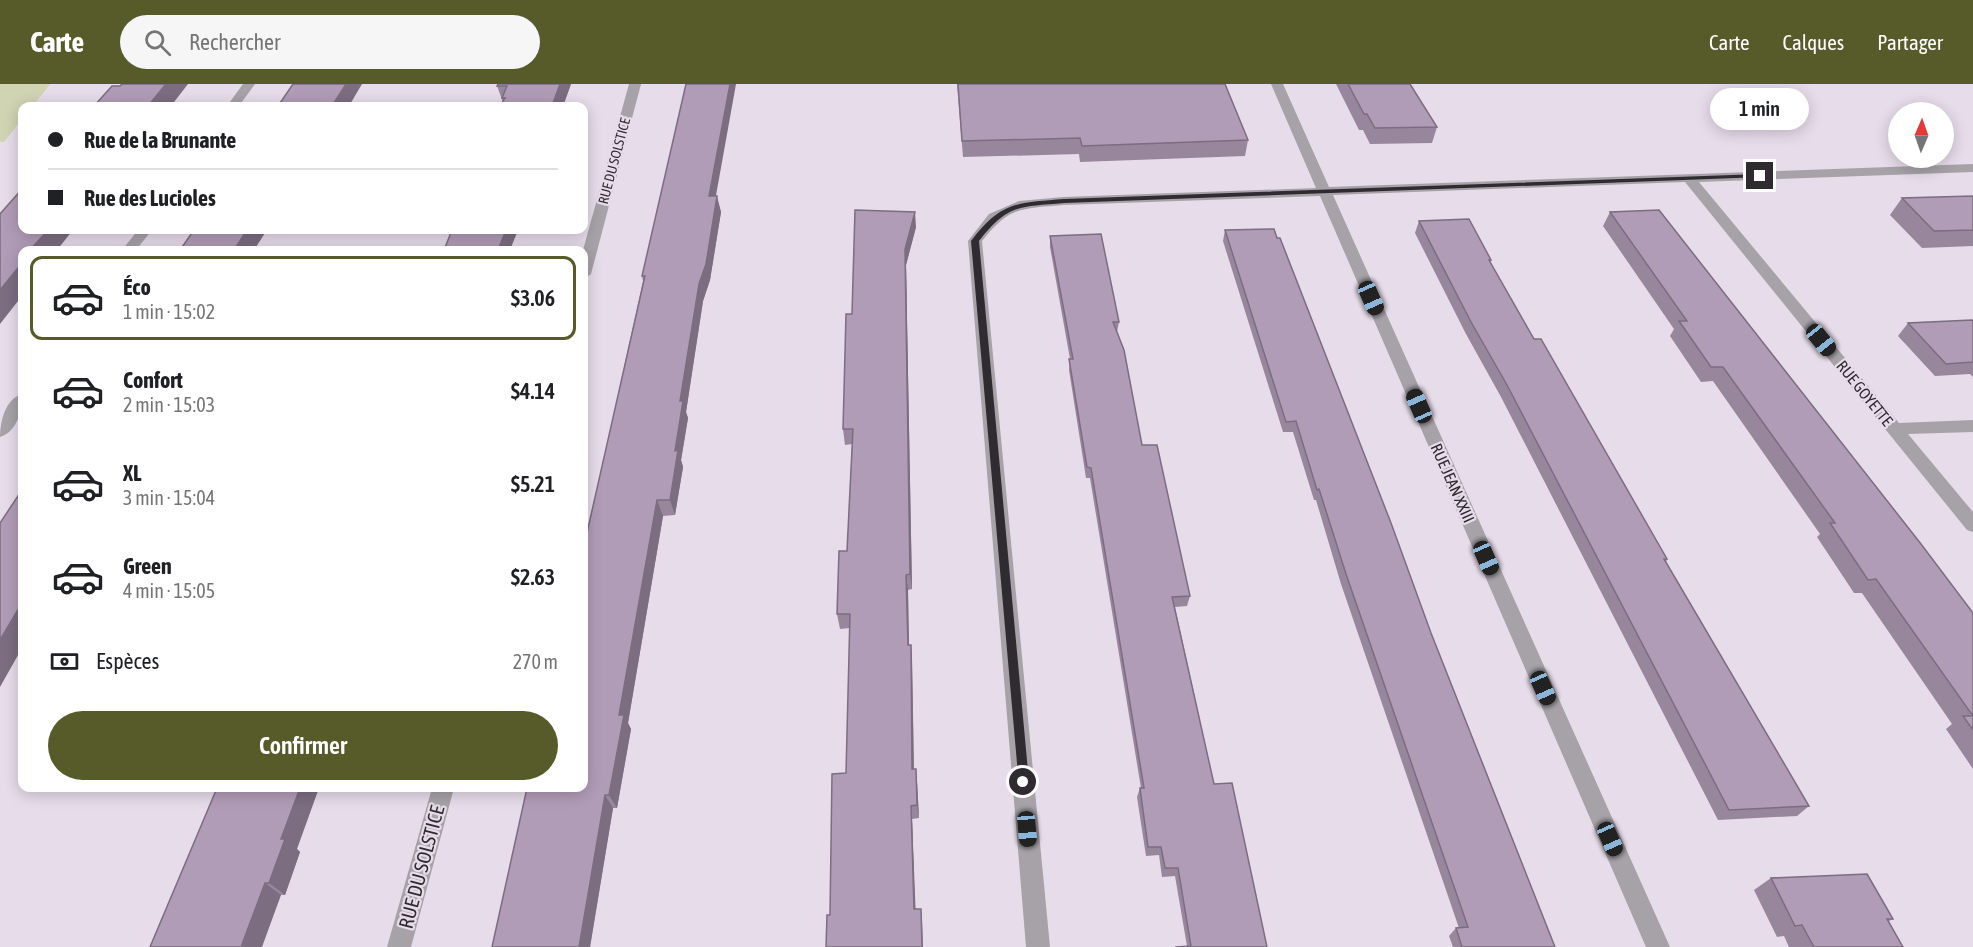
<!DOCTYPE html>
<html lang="fr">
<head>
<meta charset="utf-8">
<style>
	:root { --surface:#fff; --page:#f6f6f6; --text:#202124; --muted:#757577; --line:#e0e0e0; --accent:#575b29 }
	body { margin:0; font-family:"Asap Condensed",sans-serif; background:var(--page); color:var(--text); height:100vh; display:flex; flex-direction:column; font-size:22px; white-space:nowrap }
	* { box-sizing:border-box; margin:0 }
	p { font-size:20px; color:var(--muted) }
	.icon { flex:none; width:33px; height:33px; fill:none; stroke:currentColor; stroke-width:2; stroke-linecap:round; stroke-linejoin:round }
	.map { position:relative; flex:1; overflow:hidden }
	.side { position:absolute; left:18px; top:162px; width:570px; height:546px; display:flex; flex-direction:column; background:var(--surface); border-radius:12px; box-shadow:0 3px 15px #0003 }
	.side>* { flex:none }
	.guide { position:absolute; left:18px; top:18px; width:570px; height:132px; border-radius:12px; box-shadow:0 3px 15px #0003; display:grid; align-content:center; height:132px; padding:0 30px; background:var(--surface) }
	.needle { width:39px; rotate:2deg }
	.buttons { position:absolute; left:1888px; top:18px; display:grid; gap:12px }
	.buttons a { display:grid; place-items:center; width:66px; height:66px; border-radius:50%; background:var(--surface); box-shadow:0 3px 15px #0003; font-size:30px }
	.end { position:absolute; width:27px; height:27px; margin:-14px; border:8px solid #2f2b30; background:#fff; box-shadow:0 0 0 3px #fff }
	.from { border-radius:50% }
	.bubble { position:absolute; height:42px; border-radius:21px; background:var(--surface); box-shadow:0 3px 15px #0003; font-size:20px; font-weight:600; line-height:42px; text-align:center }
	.car { position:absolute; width:18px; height:36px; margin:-18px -9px; border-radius:8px; box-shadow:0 0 4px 2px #0007; background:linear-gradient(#222 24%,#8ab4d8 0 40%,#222 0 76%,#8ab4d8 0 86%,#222 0) }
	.guide b { display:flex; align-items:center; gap:21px; height:57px; font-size:22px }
	.guide b+b { border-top:2px solid var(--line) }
	.guide i { width:15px; height:15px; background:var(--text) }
	ul { padding:10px 0 0; list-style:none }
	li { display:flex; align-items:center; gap:18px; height:84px; margin:0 12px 9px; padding:0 18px; border:3px solid transparent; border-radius:12px }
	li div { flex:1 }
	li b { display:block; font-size:22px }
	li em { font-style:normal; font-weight:600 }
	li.selected { border-color:var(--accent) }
	li>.icon { width:54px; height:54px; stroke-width:1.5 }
	.pay { display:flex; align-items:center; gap:15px; height:66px; padding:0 30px; font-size:22px }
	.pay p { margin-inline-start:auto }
	.cta { display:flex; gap:12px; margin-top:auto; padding:12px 30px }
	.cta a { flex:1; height:69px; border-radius:36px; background:var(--accent); color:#fff; font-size:24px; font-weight:600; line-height:69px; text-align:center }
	header { display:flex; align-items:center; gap:36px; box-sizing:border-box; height:84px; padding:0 30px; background:var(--accent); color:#fff }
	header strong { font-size:28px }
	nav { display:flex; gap:33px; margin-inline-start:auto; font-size:21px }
	.search { width:420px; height:54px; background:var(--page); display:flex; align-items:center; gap:15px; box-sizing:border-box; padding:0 21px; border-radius:33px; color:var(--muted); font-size:22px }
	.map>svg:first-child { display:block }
	.green { fill:#d0d4b3 }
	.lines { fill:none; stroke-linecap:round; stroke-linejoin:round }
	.street { fill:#a6a2a8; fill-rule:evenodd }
	.wall { fill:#98869d }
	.shaded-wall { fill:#7c6d80 }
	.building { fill:#b19cb7; stroke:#7c6d80; stroke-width:1.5 }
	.route { fill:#2f2b30 }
	.labels { text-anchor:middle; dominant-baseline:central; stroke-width:4.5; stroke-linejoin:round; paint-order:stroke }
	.far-street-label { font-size:14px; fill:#2f2b30; stroke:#e7dcea }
	.street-label { font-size:16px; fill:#2f2b30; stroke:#e7dcea }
	.near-street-label { font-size:20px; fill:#2f2b30; stroke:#e7dcea }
</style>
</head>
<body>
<header>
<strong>Carte</strong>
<div class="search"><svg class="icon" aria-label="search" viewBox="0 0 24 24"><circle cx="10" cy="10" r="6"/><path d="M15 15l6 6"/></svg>Rechercher</div>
<nav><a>Carte</a><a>Calques</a><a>Partager</a></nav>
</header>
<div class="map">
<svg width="1973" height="863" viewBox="0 0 1973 863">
	<rect width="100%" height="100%" fill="#e7dcea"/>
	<polygon class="green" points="0,0 50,0 33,22 22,22 22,35 4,58 0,58"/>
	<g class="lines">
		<g class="street">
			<polygon points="243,0 255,0 239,22 227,22"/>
			<polygon points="629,0 641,0 591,190 584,195 583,166"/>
			<path d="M1271 0H1283L1329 103 1973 80V88L1699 98 1899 339 1973 336V348L1908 350 1973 428V448L1967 446 1685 98 1333 111 1670 863H1646L1320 112 1063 121C1021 125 1010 122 982 157L1050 863H1026L968 157 989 130 1019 117 1063 113 1316 104Z"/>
			<polygon points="138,146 152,146 136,166 122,166"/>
			<path d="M22 310C23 325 17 348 0 353 0 338 5 315 22 310Z"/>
			<polygon points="432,704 454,704 411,863 387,863"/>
		</g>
	</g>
	<g class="wall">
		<polygon points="498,0 571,0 563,22 500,22 503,18 497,2"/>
		<polygon points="957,0 1225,0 1248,56 1245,72 1080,78 1079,70 963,73"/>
		<polygon points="1336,0 1410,0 1437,43 1432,59 1370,60 1363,46 1359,46"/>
		<polygon points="716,112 721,128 710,196 703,217 686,328 688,334 681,376 683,383 675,431 663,432 628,639 631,645 617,724 613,724 590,863 599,397 643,197 642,192"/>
		<polygon points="1973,112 1973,162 1922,164 1890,131 1902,114"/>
		<polygon points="1610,128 1973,529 1973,685 1946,645 1952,640 1862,509 1854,509 1817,453 1820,450 1713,297 1701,298 1670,252 1674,245 1603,142"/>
		<polygon points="1419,137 1491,176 1490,179 1534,255 1667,475 1666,478 1809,722 1797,732 1718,736 1501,313 1466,250 1415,149"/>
		<polygon points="916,143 906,181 912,505 908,506 909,561 911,561 912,575 914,685 917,698 919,734 912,735 915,825 922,836 830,831 846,689 850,544 840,545 837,530 847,467 852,360 845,361 843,345 852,230"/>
		<polygon points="1225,146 1431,549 1555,863 1453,863 1449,852 1456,844 1459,844 1341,500 1316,416 1314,416 1293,348 1283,348 1223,157"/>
		<polygon points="1050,152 1119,238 1117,248 1142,361 1190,512 1187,522 1175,523 1214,700 1267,863 1187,862 1175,792 1162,793 1159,771 1146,772 1137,713 1140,704 1141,704 1090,394 1086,394 1069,286 1070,275 1050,163"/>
		<polygon points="1973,237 1973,293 1970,290 1935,292 1898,252 1908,239"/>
		<polygon points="297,765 300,768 285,811 281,811 150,863"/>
		<polygon points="1771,794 1893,835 1889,837 1903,863 1789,863 1784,852 1777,853 1754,806"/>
	</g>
	<g class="shaded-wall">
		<polygon points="166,0 188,0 171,22 148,22"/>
		<polygon points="346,0 362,0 349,22 332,22"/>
		<polygon points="560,0 571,0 563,22 552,22"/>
		<polygon points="730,0 736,0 713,128 709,112"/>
		<polygon points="717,112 721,128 710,196 703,217 686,328 688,334 681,376 683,383 675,431 670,416 680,317 699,200"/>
		<polygon points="915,128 916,143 906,181 912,505 910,490 905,165"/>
		<polygon points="48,146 73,146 57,166 30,166"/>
		<polygon points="247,146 267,146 254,166 234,166"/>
		<polygon points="506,146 518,146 510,166 498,166"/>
		<polygon points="22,179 22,212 0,240 0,206"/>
		<polygon points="657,416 663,432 628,639 631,645 617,724 609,711 619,631"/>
		<polygon points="906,491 908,506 909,576 908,561"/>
		<polygon points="22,519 22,564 0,603 0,556"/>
		<polygon points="911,561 912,575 914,698 912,685"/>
		<polygon points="916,685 917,698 919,734 917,721"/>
		<polygon points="300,704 319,704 297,765 300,768 285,811 269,799 281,755"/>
		<polygon points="605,711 613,724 590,863 579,863"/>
		<polygon points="911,722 912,735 916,837 914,825"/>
		<polygon points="265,799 281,811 262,863 241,863"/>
		<polygon points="921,825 922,836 923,863 922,863"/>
	</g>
	<g class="building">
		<polygon points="122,0 166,0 148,22 94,22 112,2 120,2"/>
		<polygon points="293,0 346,0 332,22 278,22"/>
		<polygon points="498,0 560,0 552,22 500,22 505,14 502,14 507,2 497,2"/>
		<polygon points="686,0 730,0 709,112 717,112 706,180 699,200 680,317 683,317 675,367 678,366 670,416 657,416 619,631 624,631 609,711 605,711 579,863 492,863 527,704 584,704 584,462 645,192 642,192"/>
		<polygon points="958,0 1225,0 1248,56 1082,62 1080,54 962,57"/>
		<polygon points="1348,0 1410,0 1437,43 1375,44 1367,30 1364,30"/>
		<polygon points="22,105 22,146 48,146 30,166 22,166 22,179 0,206 0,130"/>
		<polygon points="1973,112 1973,146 1934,147 1902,114"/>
		<polygon points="855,126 915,128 905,165 910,490 906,491 908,561 911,561 912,685 916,685 917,721 911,722 914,825 921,825 922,863 826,863 827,831 830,831 832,690 846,689 850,530 837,530 839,467 847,467 853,345 843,345 846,230 852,230"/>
		<polygon points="1659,126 1921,460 1973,529 1973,646 1963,632 1973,632 1876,495 1868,496 1830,439 1835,439 1723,283 1711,283 1679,237 1687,237 1610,128"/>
		<polygon points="1469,135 1491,176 1489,176 1534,255 1541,255 1667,475 1664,475 1809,722 1729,726 1507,301 1471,238 1419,137"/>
		<polygon points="1274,145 1277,154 1280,154 1391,439 1431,549 1555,863 1462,863 1456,844 1468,843 1346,490 1319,405 1317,406 1296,337 1286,338 1225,146"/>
		<polygon points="194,146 247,146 234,166 180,166"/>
		<polygon points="452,146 506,146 498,166 444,166"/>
		<polygon points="1101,150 1119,238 1113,238 1124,266 1142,361 1157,361 1190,512 1172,513 1214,700 1232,699 1267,863 1175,863 1191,862 1178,784 1165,784 1161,763 1148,763 1140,704 1144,704 1091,384 1087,383 1069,275 1073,275 1050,152"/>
		<polygon points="1972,236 1973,237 1973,278 1946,280 1908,239"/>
		<polygon points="22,406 22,519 0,556 0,439"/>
		<polygon points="217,704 300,704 281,755 285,755 269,799 265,799 241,863 150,863"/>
		<polygon points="1867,790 1893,835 1887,835 1903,863 1814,863 1802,841 1795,842 1771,794"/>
	</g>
	<path class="route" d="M1760 90 1763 93 1064 119C1019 123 1008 120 979 157L1029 698 1027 702H1019L971 157C1001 117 1017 119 1064 115Z"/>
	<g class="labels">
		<g class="far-street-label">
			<text transform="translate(614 77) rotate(-75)">RUE DU SOLSTICE</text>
		</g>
		<g class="street-label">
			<text transform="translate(1865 309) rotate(51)">RUE GOYETTE</text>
			<text transform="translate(1453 399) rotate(66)">RUE JEAN XXIII</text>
		</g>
		<g class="near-street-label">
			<text transform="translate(421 783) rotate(-75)">RUE DU SOLSTICE</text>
		</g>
	</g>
</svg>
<div class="buttons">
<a><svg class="needle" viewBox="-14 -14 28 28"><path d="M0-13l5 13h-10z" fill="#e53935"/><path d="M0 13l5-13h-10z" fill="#757577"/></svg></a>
</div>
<i class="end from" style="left:1023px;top:698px"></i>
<i class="end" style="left:1760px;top:92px"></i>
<div class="bubble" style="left:1710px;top:4px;width:99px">1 min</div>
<i class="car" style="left:1371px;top:214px;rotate:156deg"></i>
<i class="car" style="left:1821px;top:256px;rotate:141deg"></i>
<i class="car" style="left:1419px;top:322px;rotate:336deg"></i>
<i class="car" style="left:1486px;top:474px;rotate:156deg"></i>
<i class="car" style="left:1543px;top:604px;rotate:156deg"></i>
<i class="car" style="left:1027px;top:745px;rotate:175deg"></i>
<i class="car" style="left:1610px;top:755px;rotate:156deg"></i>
<div class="guide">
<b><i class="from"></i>Rue de la Brunante</b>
<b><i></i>Rue des Lucioles</b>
</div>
<section class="side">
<ul>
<li class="selected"><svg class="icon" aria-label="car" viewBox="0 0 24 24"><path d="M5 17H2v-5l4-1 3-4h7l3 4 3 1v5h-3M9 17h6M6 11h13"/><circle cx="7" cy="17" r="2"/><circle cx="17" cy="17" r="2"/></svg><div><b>Éco</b><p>1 min · 15:02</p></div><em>$3.06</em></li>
<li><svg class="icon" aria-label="car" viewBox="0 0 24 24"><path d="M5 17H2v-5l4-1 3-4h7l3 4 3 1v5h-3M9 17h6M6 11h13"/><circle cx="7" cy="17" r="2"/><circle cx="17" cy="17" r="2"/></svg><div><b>Confort</b><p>2 min · 15:03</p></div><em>$4.14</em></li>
<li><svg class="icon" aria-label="car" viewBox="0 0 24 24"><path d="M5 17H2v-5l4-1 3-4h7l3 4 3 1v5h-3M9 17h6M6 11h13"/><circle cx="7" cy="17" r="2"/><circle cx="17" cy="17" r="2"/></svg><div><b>XL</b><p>3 min · 15:04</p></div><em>$5.21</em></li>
<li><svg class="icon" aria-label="car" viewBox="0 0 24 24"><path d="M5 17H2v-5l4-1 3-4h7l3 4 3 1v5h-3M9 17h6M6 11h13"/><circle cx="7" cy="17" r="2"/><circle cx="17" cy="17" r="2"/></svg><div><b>Green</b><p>4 min · 15:05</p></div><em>$2.63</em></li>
</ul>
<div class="pay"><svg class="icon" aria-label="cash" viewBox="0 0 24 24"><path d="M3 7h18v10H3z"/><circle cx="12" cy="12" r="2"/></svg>Espèces<p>270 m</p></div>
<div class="cta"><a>Confirmer</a></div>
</section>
</div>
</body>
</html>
